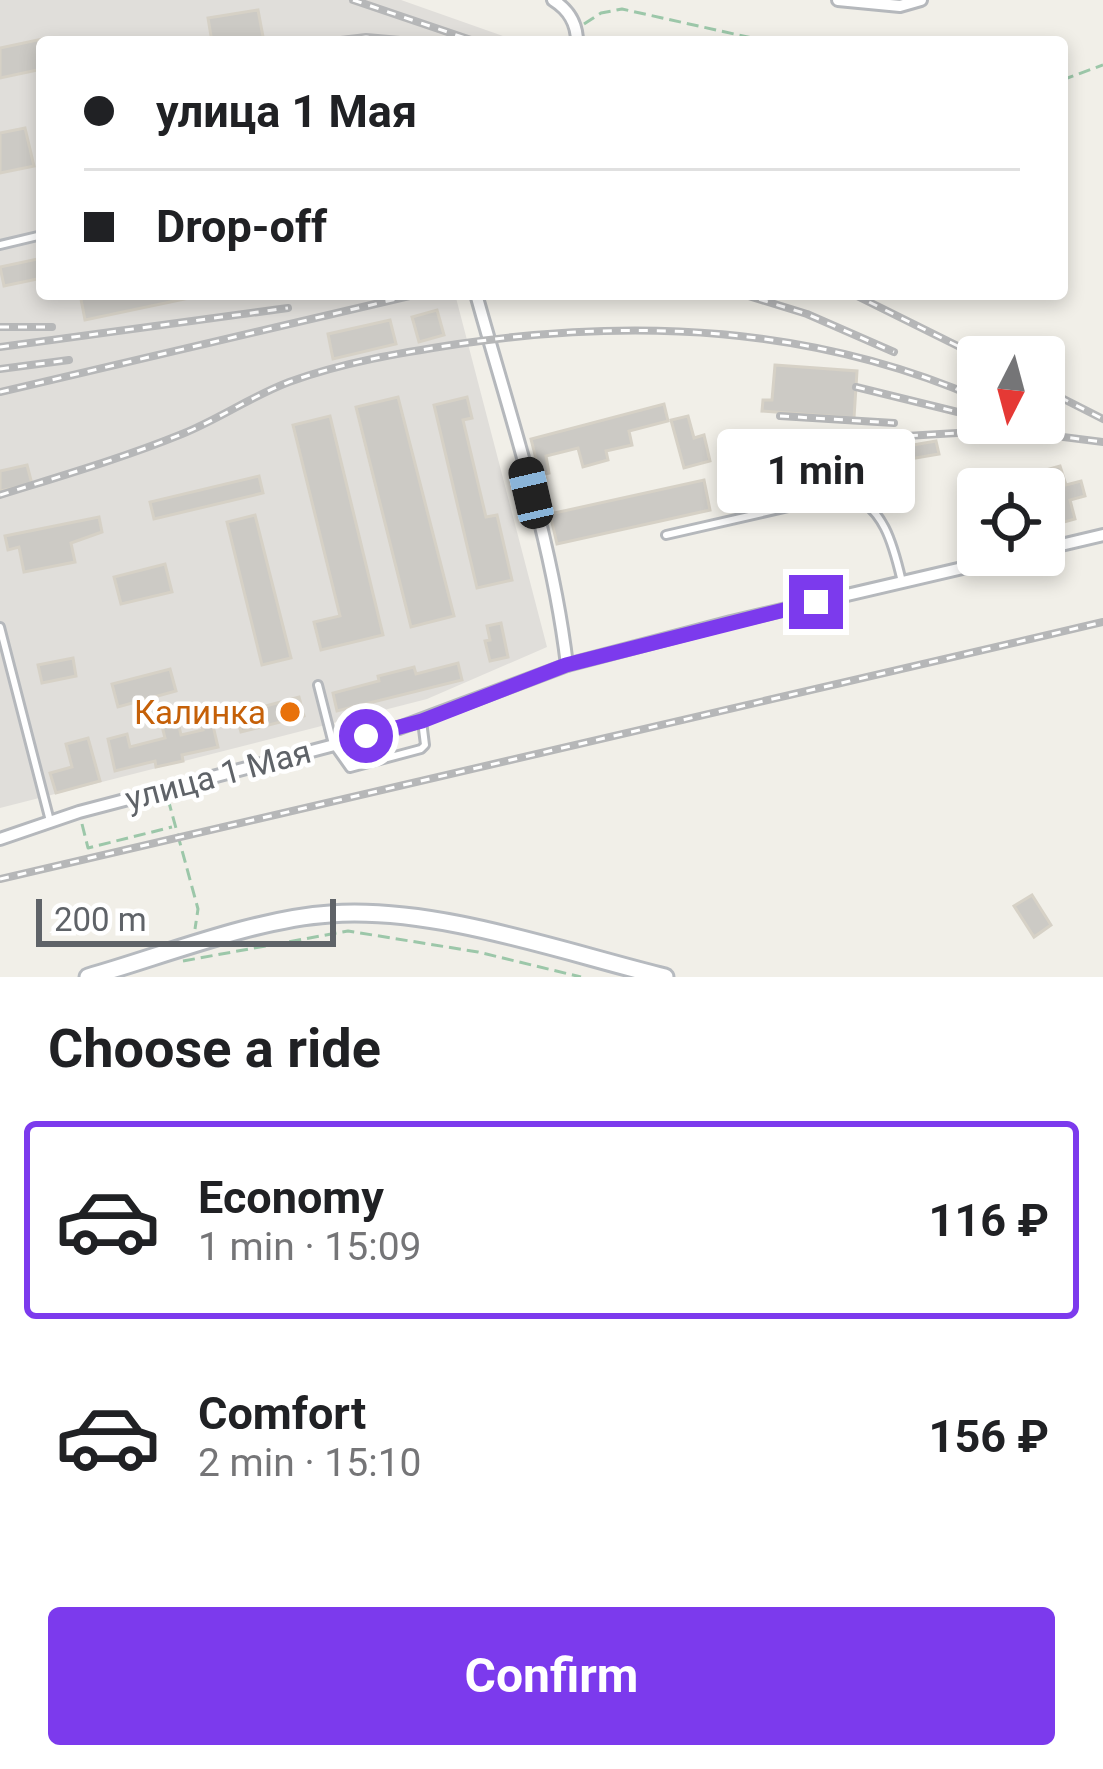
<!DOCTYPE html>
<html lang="en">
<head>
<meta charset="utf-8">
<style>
	:root { --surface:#fff; --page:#f6f6f6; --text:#202124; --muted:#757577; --line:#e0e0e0; --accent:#7c3aed }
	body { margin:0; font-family:Roboto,sans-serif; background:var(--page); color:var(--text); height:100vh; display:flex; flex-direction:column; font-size:45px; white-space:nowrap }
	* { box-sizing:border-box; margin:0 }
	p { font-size:39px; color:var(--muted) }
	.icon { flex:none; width:66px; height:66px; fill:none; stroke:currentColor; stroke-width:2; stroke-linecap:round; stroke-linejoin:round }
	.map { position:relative; height:977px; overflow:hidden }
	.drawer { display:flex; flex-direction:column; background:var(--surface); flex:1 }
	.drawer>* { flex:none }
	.top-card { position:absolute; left:36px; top:36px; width:1032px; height:264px; border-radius:12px; box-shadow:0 6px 18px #0003; display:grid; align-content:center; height:264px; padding:0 48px; background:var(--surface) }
	.needle { width:78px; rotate:186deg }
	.controls { position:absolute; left:957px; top:336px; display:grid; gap:24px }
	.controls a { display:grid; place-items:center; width:108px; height:108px; border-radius:12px; background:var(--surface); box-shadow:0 6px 18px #0003; font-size:60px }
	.scale { position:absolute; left:36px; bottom:30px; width:300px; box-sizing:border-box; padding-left:12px; border:6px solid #5f6368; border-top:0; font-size:33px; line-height:42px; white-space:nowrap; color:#5f6368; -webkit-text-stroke:9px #fff; paint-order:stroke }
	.end { position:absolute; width:54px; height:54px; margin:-27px; border:15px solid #7c3aed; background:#fff; box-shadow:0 0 0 6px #fff }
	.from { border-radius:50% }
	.bubble { position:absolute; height:84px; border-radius:12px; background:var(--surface); box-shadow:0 6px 18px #0003; font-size:39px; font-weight:700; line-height:84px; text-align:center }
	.car { position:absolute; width:36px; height:72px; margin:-36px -18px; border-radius:15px; box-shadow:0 0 9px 3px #0007; background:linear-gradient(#222 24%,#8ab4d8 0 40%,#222 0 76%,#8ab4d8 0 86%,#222 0) }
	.top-card b { display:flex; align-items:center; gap:42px; height:114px; font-size:45px }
	.top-card b+b { border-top:3px solid var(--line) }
	.top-card i { width:30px; height:30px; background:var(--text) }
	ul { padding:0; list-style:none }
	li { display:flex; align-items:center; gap:36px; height:198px; margin:0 24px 18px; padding:0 24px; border:6px solid transparent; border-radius:12px }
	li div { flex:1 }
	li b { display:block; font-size:45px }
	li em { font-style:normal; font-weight:700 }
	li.current { border-color:var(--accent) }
	li>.icon { width:108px; height:108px; stroke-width:1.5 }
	h2 { padding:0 48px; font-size:54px; line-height:144px }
	.cta { display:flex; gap:24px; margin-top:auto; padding:24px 48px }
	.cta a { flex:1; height:138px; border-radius:12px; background:var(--accent); color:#fff; font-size:48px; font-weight:700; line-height:138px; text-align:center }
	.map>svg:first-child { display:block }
	.industrial { fill:#e0deda }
	.building { fill:#cccac5; stroke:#d6d1c6; stroke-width:3 }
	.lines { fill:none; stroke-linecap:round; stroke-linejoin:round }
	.service-casing { stroke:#b5b8bc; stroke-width:12 }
	.minor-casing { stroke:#b5b8bc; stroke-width:16 }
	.secondary-casing { stroke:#b6babf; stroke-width:21 }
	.path { stroke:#9cc7a9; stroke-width:3; stroke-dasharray:12 6; stroke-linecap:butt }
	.service { stroke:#fff; stroke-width:6 }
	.minor { stroke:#fff; stroke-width:10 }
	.secondary { stroke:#fff; stroke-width:15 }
	.rail-casing { stroke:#b6b7b8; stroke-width:8 }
	.rail { stroke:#fff; stroke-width:3; stroke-dasharray:9; stroke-linecap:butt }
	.route { stroke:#7c3aed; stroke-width:15 }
	.food-dot { fill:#e8710a; stroke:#fff; stroke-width:4.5 }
	.labels { text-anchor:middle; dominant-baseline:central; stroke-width:9; stroke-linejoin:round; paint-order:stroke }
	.food-label { font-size:33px; fill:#c56008; stroke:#fff; text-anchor:end }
	.street-label { font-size:33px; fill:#5f6368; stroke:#fff }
</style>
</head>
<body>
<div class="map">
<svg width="1103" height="977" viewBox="0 0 1103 977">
	<rect width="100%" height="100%" fill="#f1efe8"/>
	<polygon class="industrial" points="0,0 401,0 520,42 42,42 42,294 455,294 547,647 427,699 0,808"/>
	<g class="building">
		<polygon points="258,10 264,42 212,42 208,18"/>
		<polygon points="42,39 42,69 0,78 0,48"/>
		<polygon points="25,128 34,166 0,173 0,133"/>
		<polygon points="42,258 42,278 4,286 0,267"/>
		<polygon points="80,294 189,294 189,298 85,320"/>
		<polygon points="437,310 444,335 419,342 412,317"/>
		<polygon points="390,320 396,344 333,359 328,334"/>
		<polygon points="775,365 857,371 854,418 762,411 763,400 772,400"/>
		<polygon points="398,397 454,616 411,627 356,407"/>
		<polygon points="467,397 472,418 463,420 486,517 497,515 512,580 477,588 434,405"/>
		<polygon points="664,404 668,421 629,431 632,445 606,451 608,460 583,467 578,448 546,456 549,473 540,475 531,439"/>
		<polygon points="330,416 383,635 321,650 314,622 340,616 293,425"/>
		<polygon points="688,416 694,438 704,435 710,461 684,468 671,420"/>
		<polygon points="854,433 856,455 936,441 939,454 892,462 893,470 778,482 773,442"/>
		<polygon points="27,465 32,484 0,491 0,471"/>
		<polygon points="1060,466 1066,485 1081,481 1085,496 1070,500 1075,519 1057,524 1042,471"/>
		<polygon points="259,476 263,493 154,519 150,502"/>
		<polygon points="704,480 710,510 557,544 550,514"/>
		<polygon points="255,515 291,658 262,665 227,522"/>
		<polygon points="99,517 102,532 71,543 75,562 24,572 19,547 8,550 5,536"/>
		<polygon points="165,564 172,592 121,604 114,577"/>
		<polygon points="501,623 508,657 490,661 485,641 490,640 487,626"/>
		<polygon points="73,658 76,676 42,683 38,665"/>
		<polygon points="458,663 462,680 337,711 333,693 379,681 378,676 414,667 416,674"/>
		<polygon points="170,669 176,691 118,707 112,684"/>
		<polygon points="299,697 304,716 241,732 236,714"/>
		<polygon points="211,717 218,747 182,755 183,761 156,767 155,761 115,771 108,739 127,734 130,747 165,738 162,726 178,722 181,735 203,730 200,719"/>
		<polygon points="88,738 100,781 56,793 50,773 72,767 66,744"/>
		<polygon points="1032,895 1051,925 1034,937 1014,906"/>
	</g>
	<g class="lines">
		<defs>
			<g id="service">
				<polyline points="0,245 42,235"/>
				<path d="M666 535 845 494C884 503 894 548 902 582"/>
				<polyline points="0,627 50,821"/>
				<polyline points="318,685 333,744 350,768 421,749 425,745 422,721"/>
			</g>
			<g id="minor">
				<path d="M553 0C569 10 577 23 577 42"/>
				<polyline points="838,0 900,6 921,0"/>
				<path d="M476 294C510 416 552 539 567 665"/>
				<polyline points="1044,549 1103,535"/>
				<polyline points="0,839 79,812 399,728 567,665 731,622 1018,555"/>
			</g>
			<path id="secondary" d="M88 977C162 956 254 919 330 914 435 906 563 952 665 977"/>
		</defs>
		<use href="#service" class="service-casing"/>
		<use href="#minor" class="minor-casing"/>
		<use href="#secondary" class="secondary-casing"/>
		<g class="path">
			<polyline points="584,24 601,13 622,9 770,42"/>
			<polyline points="1062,80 1103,65"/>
			<polyline points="168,799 198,909 195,929"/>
			<polyline points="82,824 88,848 172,827"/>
			<polyline points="183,961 348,931 478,952 581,977"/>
		</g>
		<use href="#service" class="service"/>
		<use href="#minor" class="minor"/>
		<use href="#secondary" class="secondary"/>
		<defs>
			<g id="rail">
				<polyline points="353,0 477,42"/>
				<polyline points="324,42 366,37 423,42"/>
				<polyline points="41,108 42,108"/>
				<polyline points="742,294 807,314 894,352"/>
				<polyline points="853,294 980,357"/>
				<polyline points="0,327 52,327"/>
				<polyline points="0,347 288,308"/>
				<polyline points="0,369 69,360"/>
				<polyline points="856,387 978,417"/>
				<polyline points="1044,389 1103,419"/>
				<polyline points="0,392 418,294"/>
				<polyline points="780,416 894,423"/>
				<polyline points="855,439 1008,430 1103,442"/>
				<path d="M0 495C61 476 123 458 182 434 219 419 252 396 289 382 344 362 400 353 458 344 636 318 811 326 978 398"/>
				<polyline points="0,879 1103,622"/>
			</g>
		</defs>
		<use href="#rail" class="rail-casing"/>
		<use href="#rail" class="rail"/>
	</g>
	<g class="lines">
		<polyline class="route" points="366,736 422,721 566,665 816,602"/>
	</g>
	<circle class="food-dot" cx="290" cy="712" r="12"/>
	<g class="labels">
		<g class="food-label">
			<text x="266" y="712">Калинка</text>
		</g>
		<g class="street-label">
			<text transform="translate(218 775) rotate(-15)">улица 1 Мая</text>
		</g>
	</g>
</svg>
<div class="controls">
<a><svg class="needle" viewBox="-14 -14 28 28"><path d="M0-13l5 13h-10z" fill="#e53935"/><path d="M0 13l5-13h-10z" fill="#757577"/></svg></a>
<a><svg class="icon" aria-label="locate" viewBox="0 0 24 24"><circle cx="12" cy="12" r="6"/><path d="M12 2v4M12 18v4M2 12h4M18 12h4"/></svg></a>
</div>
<div class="scale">200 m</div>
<i class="end from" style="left:366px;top:736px"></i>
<i class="end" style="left:816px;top:602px"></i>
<div class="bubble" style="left:717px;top:429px;width:198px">1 min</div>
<i class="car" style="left:531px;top:493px;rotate:347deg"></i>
<div class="top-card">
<b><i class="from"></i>улица 1 Мая</b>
<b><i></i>Drop-off</b>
</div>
</div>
<section class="drawer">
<h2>Choose a ride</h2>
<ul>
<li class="current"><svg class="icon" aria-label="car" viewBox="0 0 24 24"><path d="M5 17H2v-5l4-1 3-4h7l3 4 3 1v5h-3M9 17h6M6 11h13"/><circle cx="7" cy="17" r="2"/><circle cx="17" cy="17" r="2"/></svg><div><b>Economy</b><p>1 min · 15:09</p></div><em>116 ₽</em></li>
<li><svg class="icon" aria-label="car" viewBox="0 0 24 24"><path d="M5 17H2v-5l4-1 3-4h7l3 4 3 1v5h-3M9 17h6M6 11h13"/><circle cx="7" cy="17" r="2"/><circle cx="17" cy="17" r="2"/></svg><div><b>Comfort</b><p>2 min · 15:10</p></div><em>156 ₽</em></li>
</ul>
<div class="cta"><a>Confirm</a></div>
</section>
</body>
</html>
